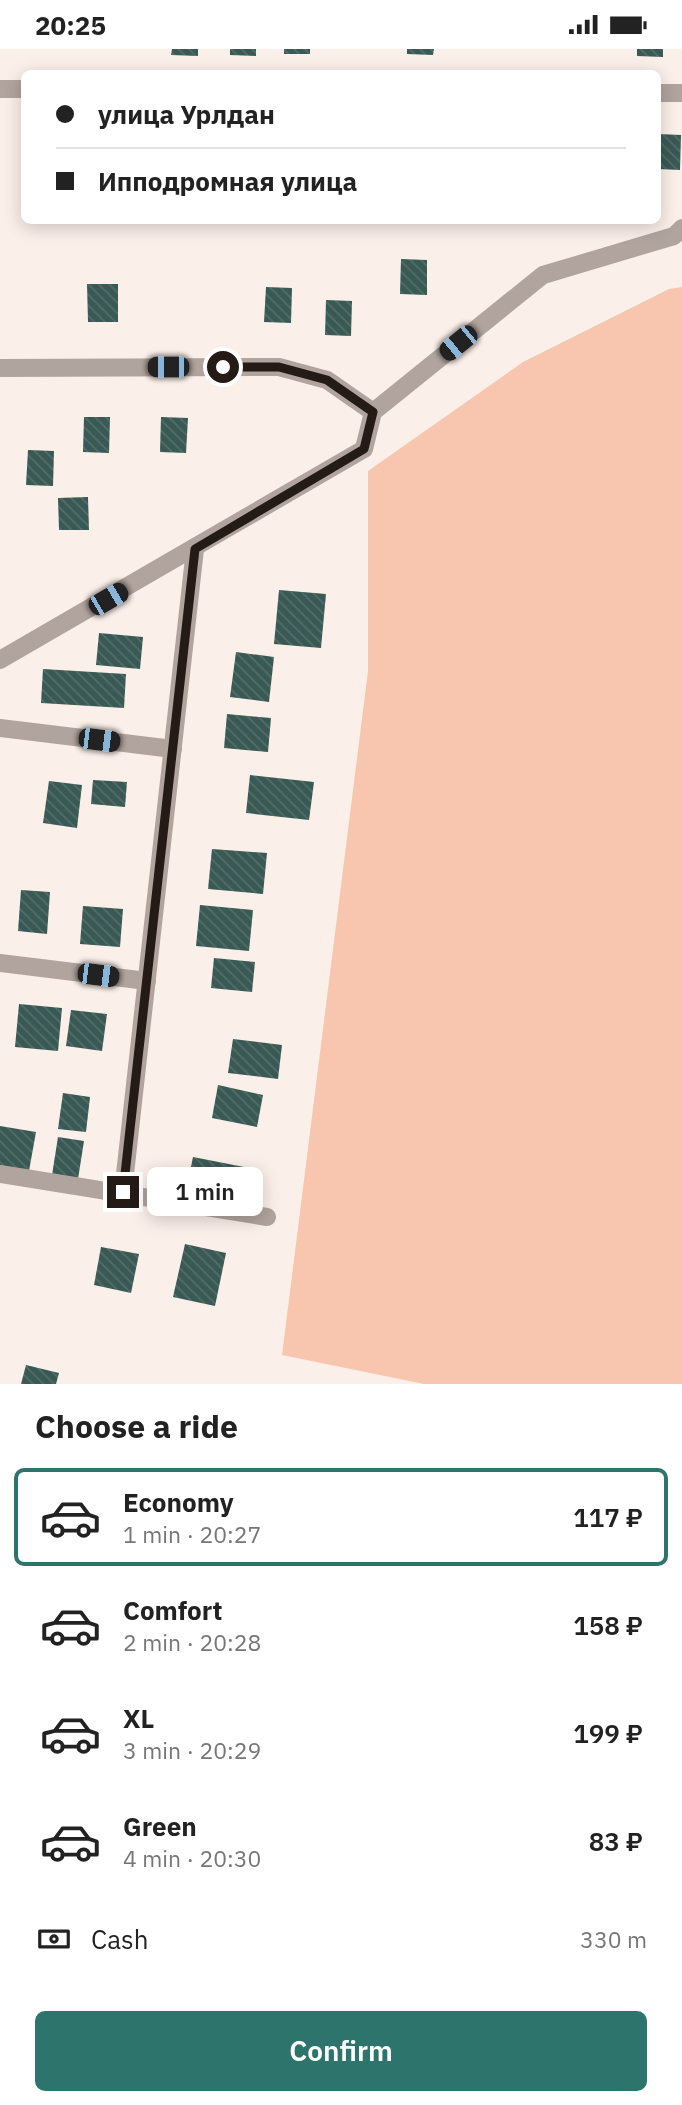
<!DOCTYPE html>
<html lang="en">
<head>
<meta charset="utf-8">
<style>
	:root { --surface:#fff; --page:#f2f2f2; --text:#222; --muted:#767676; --line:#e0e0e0; --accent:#2d746c }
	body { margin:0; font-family:"IBM Plex Sans",sans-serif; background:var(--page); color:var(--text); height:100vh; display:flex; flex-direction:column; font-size:26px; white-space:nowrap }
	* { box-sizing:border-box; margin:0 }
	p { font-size:23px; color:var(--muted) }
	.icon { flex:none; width:38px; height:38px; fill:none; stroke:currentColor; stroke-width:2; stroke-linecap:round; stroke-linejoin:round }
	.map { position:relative; height:1335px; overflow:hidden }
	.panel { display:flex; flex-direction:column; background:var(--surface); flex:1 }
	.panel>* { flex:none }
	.top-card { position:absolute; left:21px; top:21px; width:640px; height:154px; border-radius:10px; box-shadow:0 4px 18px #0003; display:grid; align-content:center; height:154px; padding:0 35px; background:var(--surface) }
	.end { position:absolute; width:32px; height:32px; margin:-16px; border:9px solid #251b16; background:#fff; box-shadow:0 0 0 4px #fff }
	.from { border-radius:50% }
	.bubble { position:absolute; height:49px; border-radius:10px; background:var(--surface); box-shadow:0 4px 18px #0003; font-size:23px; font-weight:600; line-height:49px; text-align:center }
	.car { position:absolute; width:21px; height:42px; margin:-21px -10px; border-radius:9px; box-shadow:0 0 5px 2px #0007; background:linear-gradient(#222 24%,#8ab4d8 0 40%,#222 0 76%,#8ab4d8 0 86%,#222 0) }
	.top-card b { display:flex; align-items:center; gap:24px; height:66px; font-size:26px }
	.top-card b+b { border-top:2px solid var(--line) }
	.top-card i { width:18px; height:18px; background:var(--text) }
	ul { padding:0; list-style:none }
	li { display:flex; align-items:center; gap:21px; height:98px; margin:0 14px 10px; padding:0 21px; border:4px solid transparent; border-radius:10px }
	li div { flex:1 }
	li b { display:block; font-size:26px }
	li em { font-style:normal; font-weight:600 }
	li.selected { border-color:var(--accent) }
	li>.icon { width:63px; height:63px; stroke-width:1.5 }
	h2 { padding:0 35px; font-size:32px; line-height:84px }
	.pay { display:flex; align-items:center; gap:18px; height:77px; padding:0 35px; font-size:26px }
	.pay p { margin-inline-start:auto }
	.primary-button { display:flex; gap:14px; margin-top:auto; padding:14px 35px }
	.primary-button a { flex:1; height:80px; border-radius:10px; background:var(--accent); color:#fff; font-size:28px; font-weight:600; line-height:80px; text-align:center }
	.status { display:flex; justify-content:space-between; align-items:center; height:49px; padding:0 35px; background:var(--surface); direction:ltr }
	.status svg { height:19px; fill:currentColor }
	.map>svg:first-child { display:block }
	.green { fill:#f8c6ae }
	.building { fill:url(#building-back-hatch) }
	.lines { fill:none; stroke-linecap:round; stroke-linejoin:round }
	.street { stroke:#b1a49e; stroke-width:18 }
	.route { stroke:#251b16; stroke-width:9 }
</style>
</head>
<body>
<div class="status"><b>20:25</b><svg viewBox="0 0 49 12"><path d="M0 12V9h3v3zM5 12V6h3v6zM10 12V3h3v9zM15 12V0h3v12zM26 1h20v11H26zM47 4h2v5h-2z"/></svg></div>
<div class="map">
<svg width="682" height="1335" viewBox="0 0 682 1335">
	<defs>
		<pattern id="building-back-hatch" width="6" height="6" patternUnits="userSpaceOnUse" patternTransform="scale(1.75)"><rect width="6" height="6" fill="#395954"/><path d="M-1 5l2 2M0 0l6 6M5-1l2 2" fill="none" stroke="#546d68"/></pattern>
	</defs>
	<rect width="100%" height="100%" fill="#fbefe9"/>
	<polygon class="green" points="682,238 682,1335 424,1335 282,1306 368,622 368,422 523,313 669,240"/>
	<g class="building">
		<polygon points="172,0 198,0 198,7 171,6"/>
		<polygon points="230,0 256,0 256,7 230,6"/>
		<rect x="284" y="0" width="26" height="5"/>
		<polygon points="407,0 434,0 433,6 407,5"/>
		<polygon points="637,0 663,0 663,8 637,7"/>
		<polygon points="658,85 681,86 680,121 658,120"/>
		<polygon points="401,210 427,211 427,246 400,245"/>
		<polygon points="87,235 118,235 118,273 88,273"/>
		<polygon points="266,238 292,239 291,274 264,273"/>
		<polygon points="326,251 352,252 351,287 325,286"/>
		<polygon points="84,368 110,368 109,404 83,403"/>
		<polygon points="161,368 188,369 186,404 160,403"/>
		<polygon points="28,401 54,402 53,437 26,436"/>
		<polygon points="88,448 89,481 59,481 58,449"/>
		<polygon points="279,541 326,545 321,599 274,595"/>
		<polygon points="99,584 143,588 140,620 96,616"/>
		<polygon points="236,603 274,608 269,653 230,648"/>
		<polygon points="43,620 126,625 124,659 41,654"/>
		<polygon points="227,665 271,669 268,703 224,699"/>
		<polygon points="250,726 314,733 309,771 246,764"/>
		<polygon points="93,731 127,733 125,758 91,755"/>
		<polygon points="49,732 82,736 77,779 43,774"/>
		<polygon points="212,800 267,804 263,845 208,840"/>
		<polygon points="21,841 50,843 47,885 18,882"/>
		<polygon points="200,856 253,861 249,902 196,897"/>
		<polygon points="83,857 123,860 120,898 80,895"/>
		<polygon points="214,909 255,913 252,943 211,939"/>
		<polygon points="19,955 62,959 58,1002 15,998"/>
		<polygon points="71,961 107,965 102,1002 66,997"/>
		<polygon points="233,990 282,996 278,1030 228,1024"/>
		<polygon points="218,1036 263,1046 257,1078 212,1069"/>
		<polygon points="63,1044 90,1048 86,1083 58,1080"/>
		<polygon points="0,1077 36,1083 29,1122 0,1117"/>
		<polygon points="58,1088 84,1092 78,1130 52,1126"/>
		<polygon points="193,1108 244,1118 237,1153 186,1142"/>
		<polygon points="185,1195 226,1204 215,1257 173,1248"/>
		<polygon points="101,1198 139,1205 131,1244 94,1236"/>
		<polygon points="26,1316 59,1324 56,1335 21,1335"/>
	</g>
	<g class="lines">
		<g class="street">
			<polyline points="0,40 24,40"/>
			<polyline points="658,44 682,44"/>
			<polyline points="0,319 279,318 327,331 373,363"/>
			<polyline points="0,611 364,400 373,363 543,226 674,187 682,179"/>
			<polyline points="0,679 173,700"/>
			<polyline points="0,914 147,932"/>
			<polyline points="0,1125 267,1168"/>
			<polyline points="123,1143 195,500"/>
		</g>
	</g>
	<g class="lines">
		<polyline class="route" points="123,1143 195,500 364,400 373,363 327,331 279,318 223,318"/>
	</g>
</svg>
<i class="end from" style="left:223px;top:318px"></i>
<i class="end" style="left:123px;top:1143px"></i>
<div class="bubble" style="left:147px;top:1118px;width:116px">1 min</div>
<i class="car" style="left:458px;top:294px;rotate:231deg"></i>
<i class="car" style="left:168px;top:318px;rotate:270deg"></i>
<i class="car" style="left:108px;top:550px;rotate:60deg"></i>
<i class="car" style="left:99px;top:691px;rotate:97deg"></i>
<i class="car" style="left:98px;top:926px;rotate:97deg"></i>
<div class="top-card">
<b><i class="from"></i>улица Урлдан</b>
<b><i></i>Ипподромная улица</b>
</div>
</div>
<section class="panel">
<h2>Choose a ride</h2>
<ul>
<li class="selected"><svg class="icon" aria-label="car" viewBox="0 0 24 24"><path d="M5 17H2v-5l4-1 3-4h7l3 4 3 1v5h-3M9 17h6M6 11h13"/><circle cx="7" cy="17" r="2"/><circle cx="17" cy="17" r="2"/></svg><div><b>Economy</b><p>1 min · 20:27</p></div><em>117 ₽</em></li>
<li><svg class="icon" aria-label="car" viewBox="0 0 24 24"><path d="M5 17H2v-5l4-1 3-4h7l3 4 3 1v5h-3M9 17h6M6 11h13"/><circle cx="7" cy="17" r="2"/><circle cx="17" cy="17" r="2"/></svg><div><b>Comfort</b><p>2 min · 20:28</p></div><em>158 ₽</em></li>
<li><svg class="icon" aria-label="car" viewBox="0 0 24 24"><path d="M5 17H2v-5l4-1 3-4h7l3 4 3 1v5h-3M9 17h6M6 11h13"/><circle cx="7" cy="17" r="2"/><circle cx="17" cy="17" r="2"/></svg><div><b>XL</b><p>3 min · 20:29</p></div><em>199 ₽</em></li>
<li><svg class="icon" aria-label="car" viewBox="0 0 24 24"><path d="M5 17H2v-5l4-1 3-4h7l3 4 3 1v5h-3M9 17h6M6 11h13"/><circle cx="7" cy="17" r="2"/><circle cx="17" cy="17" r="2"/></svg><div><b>Green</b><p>4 min · 20:30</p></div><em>83 ₽</em></li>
</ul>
<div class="pay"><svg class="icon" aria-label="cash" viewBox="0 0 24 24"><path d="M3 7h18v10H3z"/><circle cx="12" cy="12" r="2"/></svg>Cash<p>330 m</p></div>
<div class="primary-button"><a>Confirm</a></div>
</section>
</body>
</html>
